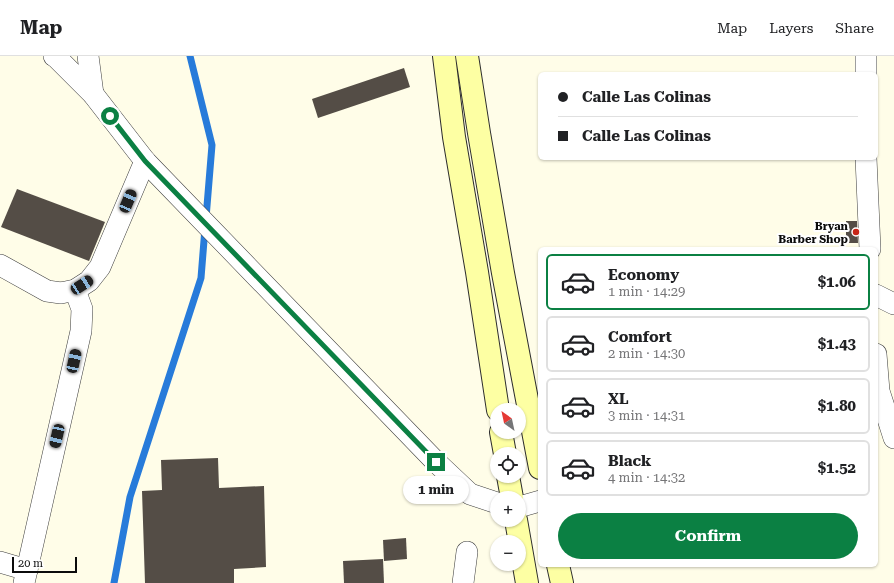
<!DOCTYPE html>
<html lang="en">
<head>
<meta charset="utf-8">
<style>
	:root { --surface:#fff; --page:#f2f2f2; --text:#202124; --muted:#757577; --line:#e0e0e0; --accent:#0b8043 }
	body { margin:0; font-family:"Roboto Serif",serif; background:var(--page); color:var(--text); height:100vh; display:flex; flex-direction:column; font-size:15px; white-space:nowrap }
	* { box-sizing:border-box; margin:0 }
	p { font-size:13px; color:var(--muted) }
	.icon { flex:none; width:22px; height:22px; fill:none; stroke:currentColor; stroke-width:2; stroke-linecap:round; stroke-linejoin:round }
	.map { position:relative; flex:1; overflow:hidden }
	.sheet { position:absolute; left:538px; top:191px; width:340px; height:320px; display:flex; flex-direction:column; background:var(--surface); border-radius:6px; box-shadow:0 1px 3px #0004 }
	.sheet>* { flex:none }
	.top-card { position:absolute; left:538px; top:16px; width:340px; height:88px; border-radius:6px; box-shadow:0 1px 3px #0004; display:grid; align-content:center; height:88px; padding:0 20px; background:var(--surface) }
	.needle { width:26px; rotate:327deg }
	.fabs { position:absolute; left:490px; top:347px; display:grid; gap:8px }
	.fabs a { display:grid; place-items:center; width:36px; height:36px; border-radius:50%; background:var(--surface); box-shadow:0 1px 3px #0004; font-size:20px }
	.scale { position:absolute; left:12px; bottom:10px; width:65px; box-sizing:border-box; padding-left:4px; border:2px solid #0b0b0b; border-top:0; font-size:11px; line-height:14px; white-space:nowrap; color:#0b0b0b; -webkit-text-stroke:3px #fff; paint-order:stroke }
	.end { position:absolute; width:18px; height:18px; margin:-9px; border:5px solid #0b8043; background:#fff; box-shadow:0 0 0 2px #fff }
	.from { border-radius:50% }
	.bubble { position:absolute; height:28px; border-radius:14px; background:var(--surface); box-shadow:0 1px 3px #0004; font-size:13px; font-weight:700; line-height:28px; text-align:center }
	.car { position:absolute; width:12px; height:24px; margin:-12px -6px; border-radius:5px; box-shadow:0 0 3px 1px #0007; background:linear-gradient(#222 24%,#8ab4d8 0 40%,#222 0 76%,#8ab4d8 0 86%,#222 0) }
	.top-card b { display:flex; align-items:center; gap:14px; height:38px; font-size:15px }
	.top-card b+b { border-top:1px solid var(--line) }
	.top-card i { width:10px; height:10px; background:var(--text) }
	ul { padding:7px 0 0; list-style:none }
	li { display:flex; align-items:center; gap:12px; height:56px; margin:0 8px 6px; padding:0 12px; border:2px solid var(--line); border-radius:6px }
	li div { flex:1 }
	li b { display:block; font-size:15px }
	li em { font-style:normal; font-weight:700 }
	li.selected { border-color:var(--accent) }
	li>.icon { width:36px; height:36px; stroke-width:1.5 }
	.cta { display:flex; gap:8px; margin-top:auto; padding:8px 20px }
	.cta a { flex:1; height:46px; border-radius:24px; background:var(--accent); color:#fff; font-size:16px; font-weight:700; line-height:46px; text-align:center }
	header { display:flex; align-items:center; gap:24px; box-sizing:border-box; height:56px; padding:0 20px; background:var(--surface); border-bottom:1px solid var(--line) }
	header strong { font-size:19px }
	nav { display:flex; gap:22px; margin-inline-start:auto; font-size:14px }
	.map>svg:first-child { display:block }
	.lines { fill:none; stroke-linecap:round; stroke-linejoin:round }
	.stream { stroke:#277bda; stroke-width:7 }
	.building { fill:#544d46 }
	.minor-casing { stroke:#3e3e3e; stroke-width:22 }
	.secondary-casing { stroke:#2d2d2d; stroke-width:24 }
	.minor { stroke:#fff; stroke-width:21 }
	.secondary { stroke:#fdffa3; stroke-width:22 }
	.route { stroke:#0b8043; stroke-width:5 }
	.poi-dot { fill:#c62517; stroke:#fff; stroke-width:1.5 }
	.labels { text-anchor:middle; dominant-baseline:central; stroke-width:4; stroke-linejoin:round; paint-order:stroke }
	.poi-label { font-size:11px; font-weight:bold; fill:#0b0b0b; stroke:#fff; text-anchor:end }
</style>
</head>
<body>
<header>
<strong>Map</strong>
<nav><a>Map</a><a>Layers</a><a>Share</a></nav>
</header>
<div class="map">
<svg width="894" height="527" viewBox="0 0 894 527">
	<rect width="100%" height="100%" fill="#fffde8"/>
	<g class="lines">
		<g class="stream">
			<polyline points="190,0 212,89 206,162"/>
			<polyline points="114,527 130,441 201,222 205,172"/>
		</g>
	</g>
	<g class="building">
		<polygon points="404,12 410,31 318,62 312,43"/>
		<polygon points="17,133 105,166 89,205 1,171"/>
		<polygon points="846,165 857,165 858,187 846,187"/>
		<polygon points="218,402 219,432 264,430 266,511 234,513 234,527 145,527 142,435 162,434 161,404"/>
		<polygon points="406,482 407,503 384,505 383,484"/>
		<polygon points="383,503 384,527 344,527 343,505"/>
	</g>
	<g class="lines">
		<defs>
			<g id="minor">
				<polyline points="54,0 56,1 93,38 145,105 436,406 470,438 497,447"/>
				<polyline points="88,0 93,38"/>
				<polyline points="866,18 866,0"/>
				<polyline points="866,102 870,193"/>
				<polyline points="0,209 47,235 61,237 75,234 89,225 100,211 145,105"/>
				<polyline points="876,239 894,248"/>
				<polyline points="876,298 879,335 894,382"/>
				<polyline points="519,451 540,445"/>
				<polyline points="0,506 27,514"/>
				<polyline points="24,527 81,275 82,253 75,234"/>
				<polyline points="463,527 467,496"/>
			</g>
			<g id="secondary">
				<polyline points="444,0 454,81 477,216 498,354"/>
				<polyline points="467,0 479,77 503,217 540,412"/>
				<polyline points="501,376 505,398"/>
				<polyline points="508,420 512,442"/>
				<polyline points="516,464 527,527"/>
				<polyline points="558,509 562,527"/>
			</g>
		</defs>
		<use href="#minor" class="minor-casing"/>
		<use href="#secondary" class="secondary-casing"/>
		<use href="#minor" class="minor"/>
		<use href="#secondary" class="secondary"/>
	</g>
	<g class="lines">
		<polyline class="route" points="110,60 145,105 436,406"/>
	</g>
	<circle class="poi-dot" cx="856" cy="176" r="4"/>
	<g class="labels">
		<g class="poi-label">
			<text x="848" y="170">Bryan<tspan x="848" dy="13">Barber Shop</tspan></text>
		</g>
	</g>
</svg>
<div class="fabs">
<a><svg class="needle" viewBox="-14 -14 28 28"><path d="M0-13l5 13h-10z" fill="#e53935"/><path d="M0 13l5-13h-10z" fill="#757577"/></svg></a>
<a><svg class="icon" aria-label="locate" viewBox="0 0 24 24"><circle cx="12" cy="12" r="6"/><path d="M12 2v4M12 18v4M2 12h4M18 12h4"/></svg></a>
<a>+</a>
<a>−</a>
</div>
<div class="scale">20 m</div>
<i class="end from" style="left:110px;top:60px"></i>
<i class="end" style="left:436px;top:406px"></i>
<div class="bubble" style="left:403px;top:420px;width:66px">1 min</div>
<i class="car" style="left:128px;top:145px;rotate:23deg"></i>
<i class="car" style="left:82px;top:229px;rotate:57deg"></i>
<i class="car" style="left:74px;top:305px;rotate:12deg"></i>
<i class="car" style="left:57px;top:380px;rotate:193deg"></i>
<div class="top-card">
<b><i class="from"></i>Calle Las Colinas</b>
<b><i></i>Calle Las Colinas</b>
</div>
<section class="sheet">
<ul>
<li class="selected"><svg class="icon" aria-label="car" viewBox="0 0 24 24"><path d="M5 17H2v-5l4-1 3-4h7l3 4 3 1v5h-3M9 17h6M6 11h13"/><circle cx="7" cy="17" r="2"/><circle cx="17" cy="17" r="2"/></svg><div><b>Economy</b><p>1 min · 14:29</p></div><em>$1.06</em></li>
<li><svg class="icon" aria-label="car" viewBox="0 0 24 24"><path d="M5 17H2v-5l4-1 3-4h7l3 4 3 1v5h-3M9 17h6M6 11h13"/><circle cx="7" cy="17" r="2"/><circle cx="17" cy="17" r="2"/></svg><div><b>Comfort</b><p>2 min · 14:30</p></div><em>$1.43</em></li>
<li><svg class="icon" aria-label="car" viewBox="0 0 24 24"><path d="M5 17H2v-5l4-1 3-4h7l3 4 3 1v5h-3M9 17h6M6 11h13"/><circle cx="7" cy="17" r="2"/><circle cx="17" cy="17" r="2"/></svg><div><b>XL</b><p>3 min · 14:31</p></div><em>$1.80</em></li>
<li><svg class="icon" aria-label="car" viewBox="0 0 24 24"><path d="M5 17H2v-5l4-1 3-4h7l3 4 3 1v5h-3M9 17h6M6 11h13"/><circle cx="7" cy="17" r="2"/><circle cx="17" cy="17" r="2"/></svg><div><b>Black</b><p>4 min · 14:32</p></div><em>$1.52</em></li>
</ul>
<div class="cta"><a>Confirm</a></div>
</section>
</div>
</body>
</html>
